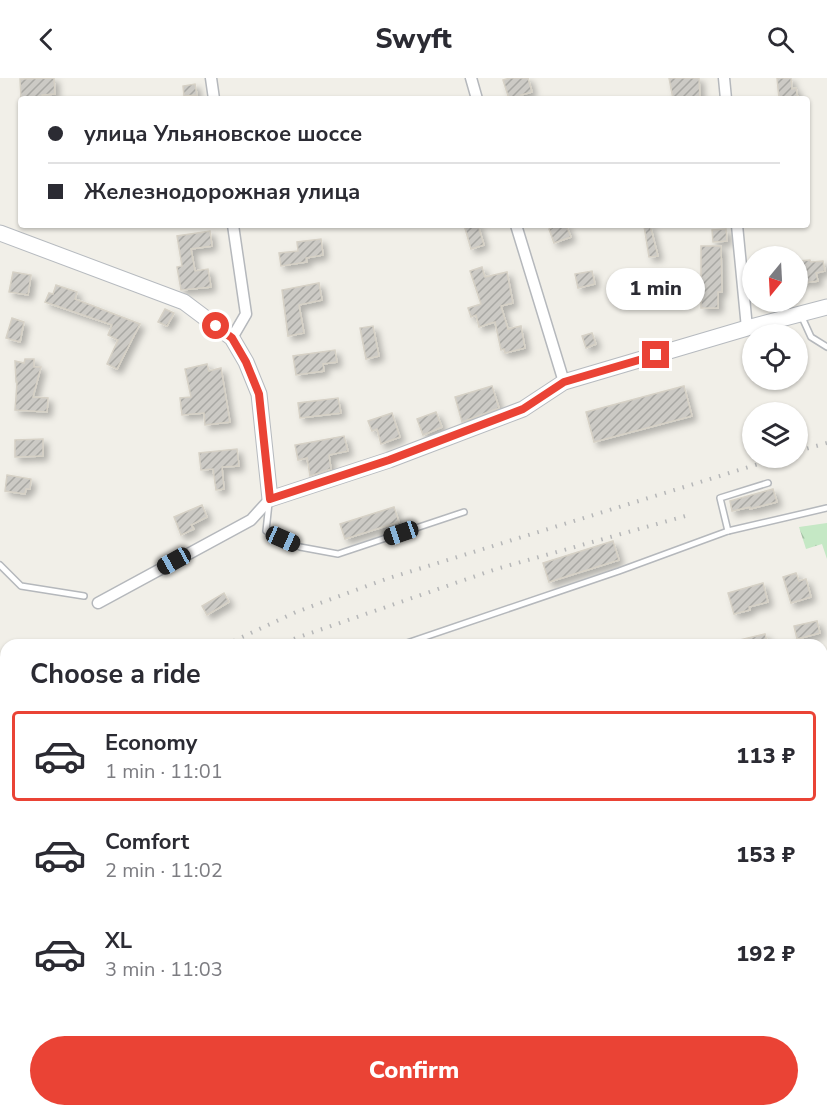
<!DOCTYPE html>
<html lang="en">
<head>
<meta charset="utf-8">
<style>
	:root { --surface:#fff; --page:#f7f7f7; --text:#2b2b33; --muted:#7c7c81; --line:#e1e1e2; --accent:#ea4335 }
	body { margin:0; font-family:"Nunito Sans",sans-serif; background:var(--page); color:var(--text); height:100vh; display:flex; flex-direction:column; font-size:22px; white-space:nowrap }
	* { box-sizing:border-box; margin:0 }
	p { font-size:20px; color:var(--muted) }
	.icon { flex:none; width:33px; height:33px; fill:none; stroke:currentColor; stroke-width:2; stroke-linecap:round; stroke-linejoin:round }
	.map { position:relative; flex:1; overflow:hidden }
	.details { position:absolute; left:0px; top:561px; width:828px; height:478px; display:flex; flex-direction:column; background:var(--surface); border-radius:18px 18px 0 0; box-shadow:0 2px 4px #0004 }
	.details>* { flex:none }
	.hud { position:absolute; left:18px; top:18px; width:792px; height:132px; border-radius:6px; box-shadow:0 2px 4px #0004; display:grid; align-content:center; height:132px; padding:0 30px; background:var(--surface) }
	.needle { width:39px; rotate:198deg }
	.buttons { position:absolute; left:742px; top:168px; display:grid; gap:12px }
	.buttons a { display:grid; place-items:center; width:66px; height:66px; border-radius:50%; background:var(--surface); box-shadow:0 2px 4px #0004; font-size:30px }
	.end { position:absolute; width:27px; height:27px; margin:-14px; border:8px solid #ea4335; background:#fff; box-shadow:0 0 0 3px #fff }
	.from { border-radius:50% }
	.bubble { position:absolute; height:42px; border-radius:21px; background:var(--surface); box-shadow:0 2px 4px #0004; font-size:20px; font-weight:800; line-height:42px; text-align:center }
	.car { position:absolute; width:18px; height:36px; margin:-18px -9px; border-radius:8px; box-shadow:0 0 4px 2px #0007; background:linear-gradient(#222 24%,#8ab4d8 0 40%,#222 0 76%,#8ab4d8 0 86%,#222 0) }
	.hud b { display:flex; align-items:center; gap:21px; height:57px; font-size:22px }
	.hud b+b { border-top:2px solid var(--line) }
	.hud i { width:15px; height:15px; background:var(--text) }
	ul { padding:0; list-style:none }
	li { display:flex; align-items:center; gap:18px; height:90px; margin:0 12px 9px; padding:0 18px; border:3px solid transparent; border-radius:6px }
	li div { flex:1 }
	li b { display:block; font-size:22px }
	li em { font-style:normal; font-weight:800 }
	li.on { border-color:var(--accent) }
	li>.icon { width:54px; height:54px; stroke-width:1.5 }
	h2 { padding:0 30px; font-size:27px; line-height:72px }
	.primary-button { display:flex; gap:12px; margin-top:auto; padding:12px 30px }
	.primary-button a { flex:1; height:69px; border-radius:36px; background:var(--accent); color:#fff; font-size:24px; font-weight:800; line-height:69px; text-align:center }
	header { display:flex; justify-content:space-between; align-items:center; height:78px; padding:0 30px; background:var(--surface); font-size:27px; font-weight:800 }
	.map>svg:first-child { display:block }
	.forest { fill:url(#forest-firs) }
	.building { fill:url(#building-hatch); stroke:#d6d1c6; stroke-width:1.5; filter:url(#shadow) }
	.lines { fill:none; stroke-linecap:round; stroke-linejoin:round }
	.lane-casing { stroke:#b5b8bc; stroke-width:8 }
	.street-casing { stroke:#b5b8bc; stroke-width:13 }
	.secondary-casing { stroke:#b6babf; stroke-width:17 }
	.lane { stroke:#fff; stroke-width:5 }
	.street { stroke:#fff; stroke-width:10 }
	.secondary { stroke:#fff; stroke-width:15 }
	.rail { stroke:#b6b7b8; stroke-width:4; stroke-dasharray:1.5 8; stroke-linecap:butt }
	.route { stroke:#ea4335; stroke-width:8 }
</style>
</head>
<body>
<header><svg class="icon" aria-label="back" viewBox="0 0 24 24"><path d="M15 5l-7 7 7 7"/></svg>Swyft<svg class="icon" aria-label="search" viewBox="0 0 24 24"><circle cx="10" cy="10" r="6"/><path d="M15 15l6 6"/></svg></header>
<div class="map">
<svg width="827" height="1039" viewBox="0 0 827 1039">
	<defs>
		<pattern id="forest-firs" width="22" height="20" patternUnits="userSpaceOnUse" patternTransform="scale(1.5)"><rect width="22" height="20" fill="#c5e8c5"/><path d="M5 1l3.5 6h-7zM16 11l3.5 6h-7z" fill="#a3c0a4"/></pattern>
		<pattern id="building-hatch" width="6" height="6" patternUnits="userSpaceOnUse" patternTransform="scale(1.5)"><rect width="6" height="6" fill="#cccac5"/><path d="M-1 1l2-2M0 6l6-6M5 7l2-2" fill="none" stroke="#a9a8a4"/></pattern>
		<filter id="shadow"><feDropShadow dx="4.5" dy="4.5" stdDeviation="3" flood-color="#0004"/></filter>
	</defs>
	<rect width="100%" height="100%" fill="#f1efe8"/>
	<polygon class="forest" points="827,445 827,481 822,466 806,471 799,449"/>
	<g class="building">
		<polygon points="54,0 55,16 42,17 43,21 21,21 20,1"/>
		<polygon points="510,0 528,0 532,14 521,17 522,21 509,21 503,2"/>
		<polygon points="669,0 699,0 700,21 673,21"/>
		<polygon points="777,0 791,0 792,11 796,10 798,21 779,21"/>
		<polygon points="195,6 197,17 184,18 183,8"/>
		<polygon points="464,147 478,147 484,167 471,171"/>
		<polygon points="549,147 566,147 571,159 554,165 549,151 551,150"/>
		<polygon points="650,147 658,178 649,179 644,148"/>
		<polygon points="726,151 727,163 713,164 712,152"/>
		<polygon points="210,153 212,168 191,171 195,193 208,191 211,209 181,212 177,189 182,188 177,158"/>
		<polygon points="321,161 323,177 306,180 307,184 281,188 279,175 298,173 297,164"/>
		<polygon points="701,168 721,168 722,214 718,214 718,230 701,230"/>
		<polygon points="810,182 811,184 823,183 825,193 816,195 818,203 803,205 803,201 798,201 798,183"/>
		<polygon points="482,189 485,199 507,194 513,225 501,228 508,251 521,248 525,270 505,275 504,271 501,272 495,244 479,249 476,237 471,239 468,230 481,226 470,193"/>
		<polygon points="592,193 595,206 578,210 575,196"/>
		<polygon points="13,194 31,197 28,217 9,214"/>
		<polygon points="319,205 322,222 299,227 304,255 288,258 282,212"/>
		<polygon points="56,207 77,214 75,221 140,246 117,291 107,286 118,262 108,257 112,247 45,224 49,215 53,216"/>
		<polygon points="165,231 174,235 167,248 158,244"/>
		<polygon points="12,240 24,244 20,264 6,260"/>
		<polygon points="373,248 379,278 366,281 360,250"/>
		<polygon points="592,255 596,266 586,270 582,258"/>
		<polygon points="335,272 337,284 323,286 324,293 296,297 293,278"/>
		<polygon points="25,281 34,281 34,289 41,289 33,319 48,320 47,334 15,332 17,304 16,304 15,283 24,285"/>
		<polygon points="207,286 209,293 221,290 230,344 205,347 204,335 182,337 180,320 191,319 185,291"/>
		<polygon points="492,308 499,330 462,344 455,319"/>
		<polygon points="684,308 692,338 594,364 586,334"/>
		<polygon points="338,320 341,335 300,340 298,325"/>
		<polygon points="436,334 442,349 423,357 417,341"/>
		<polygon points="392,335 400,359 381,366 377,351 372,353 368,343"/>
		<polygon points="344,358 348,373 329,377 331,391 310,398 307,380 298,382 295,367"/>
		<polygon points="43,361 43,378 15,379 15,362"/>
		<polygon points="237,371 239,388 222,389 224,411 216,412 213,391 201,392 199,375"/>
		<polygon points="7,397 31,401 30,411 26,411 25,416 5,413"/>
		<polygon points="773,411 777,424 750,431 750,429 732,433 730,423"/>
		<polygon points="202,427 207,439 191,447 194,451 181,457 174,439"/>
		<polygon points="394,429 399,444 345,461 340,446"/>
		<polygon points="613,463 619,482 549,504 543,485"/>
		<polygon points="796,495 799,503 806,501 811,519 791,525 783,499"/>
		<polygon points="763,505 768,524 749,529 750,532 734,536 728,515"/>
		<polygon points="224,515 229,524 207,537 202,528"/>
		<polygon points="817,543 820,555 797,561 794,548"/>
		<polygon points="765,556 768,567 735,567 735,563"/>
	</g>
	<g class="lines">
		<defs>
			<g id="lane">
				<polyline points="801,237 811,259 827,269"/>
				<polyline points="269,425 266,453 300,469 338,476 464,434"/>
				<polyline points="728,453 720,420 768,405"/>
				<polyline points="0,487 21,508 84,518"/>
				<polyline points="401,567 619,493 728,453 827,430"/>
				<polyline points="822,879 827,879"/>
				<polyline points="93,1039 93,1034"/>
				<polyline points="166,1039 166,1034"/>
			</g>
			<g id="street">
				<polyline points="211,0 214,21"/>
				<polyline points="471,0 477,21"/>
				<polyline points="724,0 726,21"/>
				<polyline points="516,147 564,304"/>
				<polyline points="737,147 747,250"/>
				<polyline points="232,260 246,236 233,147"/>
				<polyline points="98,525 251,442 270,421"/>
				<polyline points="822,585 827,584"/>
				<polyline points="0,765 6,763"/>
				<polyline points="822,809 827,824"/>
				<polyline points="320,1034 320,1039"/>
				<polyline points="518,1034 518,1039"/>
				<polyline points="694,1034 694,1039"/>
			</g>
			<polyline id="secondary" points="0,155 184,224 232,260 246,284 259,316 270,421 389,382 523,331 564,304 747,250 827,229"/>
		</defs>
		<use href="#lane" class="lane-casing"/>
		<use href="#street" class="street-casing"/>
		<use href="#secondary" class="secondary-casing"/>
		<use href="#lane" class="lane"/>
		<use href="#street" class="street"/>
		<use href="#secondary" class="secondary"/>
		<g class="rail">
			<polyline points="798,373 827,365"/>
			<polyline points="225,567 296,534 386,501 778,380"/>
			<polyline points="276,567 496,491 689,437"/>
			<polyline points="0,682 6,679"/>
			<polyline points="0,707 6,702"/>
			<polyline points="0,719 6,714"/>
			<polyline points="0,881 6,876"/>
		</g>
	</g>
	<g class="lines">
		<polyline class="route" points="216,248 232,260 246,284 259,316 270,421 389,382 523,331 564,304 656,277"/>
	</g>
</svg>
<div class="buttons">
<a><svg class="needle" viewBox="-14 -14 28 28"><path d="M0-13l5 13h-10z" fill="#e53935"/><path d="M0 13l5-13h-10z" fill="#7c7c81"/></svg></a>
<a><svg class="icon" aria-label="locate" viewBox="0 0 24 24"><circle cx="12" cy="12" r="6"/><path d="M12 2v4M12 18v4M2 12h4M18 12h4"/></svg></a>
<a><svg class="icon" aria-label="layers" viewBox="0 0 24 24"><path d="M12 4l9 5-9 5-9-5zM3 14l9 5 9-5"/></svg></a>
</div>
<i class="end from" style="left:216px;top:248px"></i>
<i class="end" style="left:656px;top:277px"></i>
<div class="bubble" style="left:606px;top:190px;width:99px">1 min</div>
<i class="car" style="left:401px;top:455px;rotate:251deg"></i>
<i class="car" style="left:283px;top:461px;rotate:114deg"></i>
<i class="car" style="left:174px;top:483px;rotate:241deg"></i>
<div class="hud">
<b><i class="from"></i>улица Ульяновское шоссе</b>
<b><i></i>Железнодорожная улица</b>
</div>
<section class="details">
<h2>Choose a ride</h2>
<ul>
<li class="on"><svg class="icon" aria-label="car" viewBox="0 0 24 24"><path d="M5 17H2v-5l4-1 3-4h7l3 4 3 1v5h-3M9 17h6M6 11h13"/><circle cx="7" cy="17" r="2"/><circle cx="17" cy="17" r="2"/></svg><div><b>Economy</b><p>1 min · 11:01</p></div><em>113 ₽</em></li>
<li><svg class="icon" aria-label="car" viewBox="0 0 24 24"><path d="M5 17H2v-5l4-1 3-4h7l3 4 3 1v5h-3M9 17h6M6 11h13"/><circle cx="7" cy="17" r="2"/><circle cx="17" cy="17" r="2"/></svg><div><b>Comfort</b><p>2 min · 11:02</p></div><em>153 ₽</em></li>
<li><svg class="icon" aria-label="car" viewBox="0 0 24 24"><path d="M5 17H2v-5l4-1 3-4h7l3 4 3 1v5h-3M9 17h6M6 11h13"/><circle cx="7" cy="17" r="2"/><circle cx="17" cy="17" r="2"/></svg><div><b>XL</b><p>3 min · 11:03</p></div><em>192 ₽</em></li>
</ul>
<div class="primary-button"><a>Confirm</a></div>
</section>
</div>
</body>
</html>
